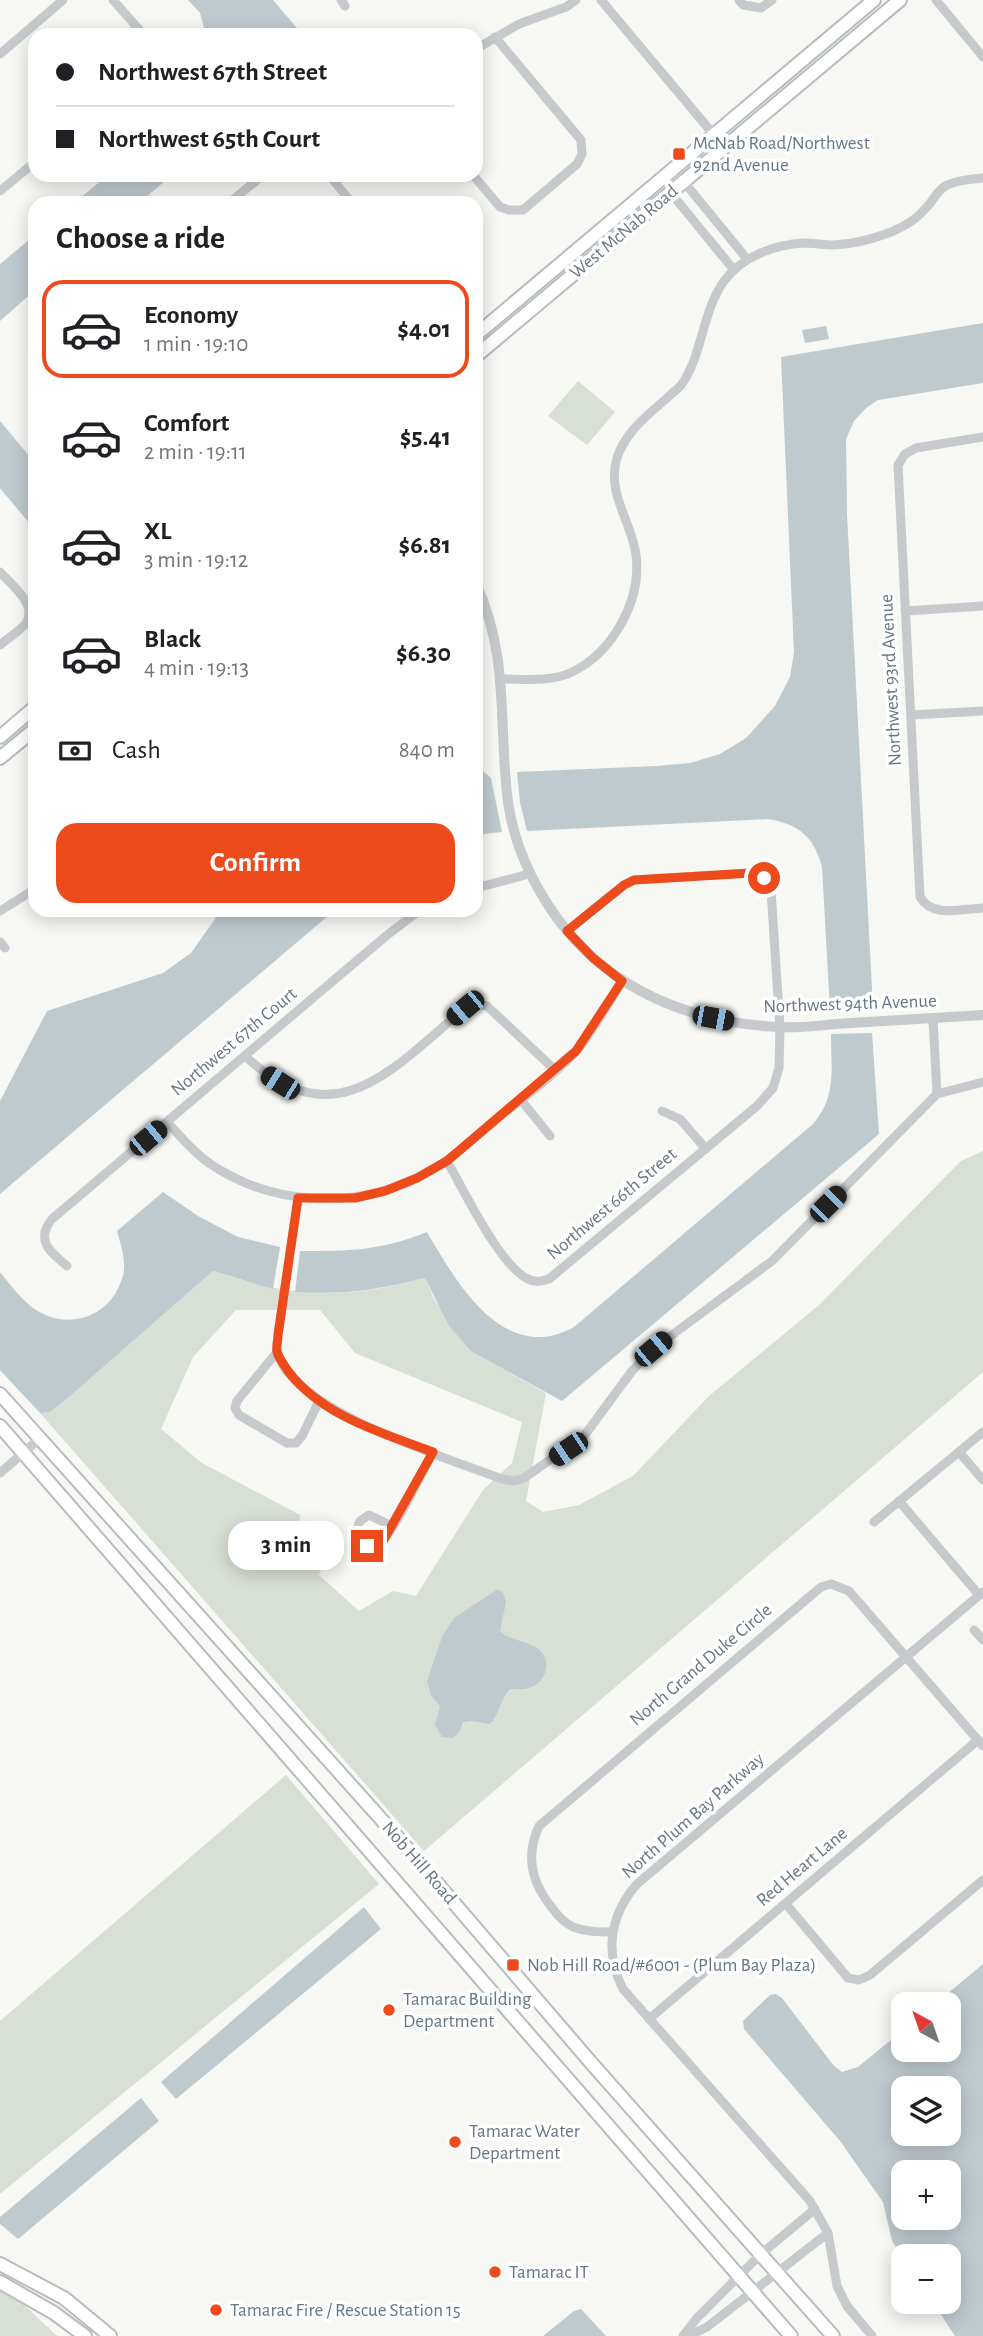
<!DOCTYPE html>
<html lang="en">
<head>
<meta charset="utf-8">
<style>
	:root { --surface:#fff; --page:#f2f2f2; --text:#202124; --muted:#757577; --line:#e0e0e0; --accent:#ee4b1c }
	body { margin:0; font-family:"Alegreya Sans",sans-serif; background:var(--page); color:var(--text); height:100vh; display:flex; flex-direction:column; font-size:26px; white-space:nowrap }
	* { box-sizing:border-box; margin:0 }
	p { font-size:23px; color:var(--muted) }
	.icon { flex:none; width:38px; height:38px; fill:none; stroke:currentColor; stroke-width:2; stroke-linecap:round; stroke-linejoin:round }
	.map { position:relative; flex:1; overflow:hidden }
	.side { position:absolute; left:28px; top:196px; width:455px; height:721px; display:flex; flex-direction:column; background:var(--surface); border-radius:21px; box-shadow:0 4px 18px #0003 }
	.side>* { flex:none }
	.banner { position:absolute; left:28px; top:28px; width:455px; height:154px; border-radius:21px; box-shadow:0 4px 18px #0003; display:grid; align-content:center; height:154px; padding:0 28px; background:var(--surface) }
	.needle { width:46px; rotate:320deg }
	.buttons { position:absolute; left:891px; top:1992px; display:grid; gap:14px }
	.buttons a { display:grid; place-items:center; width:70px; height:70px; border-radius:14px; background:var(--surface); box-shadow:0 4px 18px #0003; font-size:35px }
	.end { position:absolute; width:32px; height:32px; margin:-16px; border:9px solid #ee4b1c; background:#fff; box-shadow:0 0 0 4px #fff }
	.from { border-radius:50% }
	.bubble { position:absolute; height:49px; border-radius:21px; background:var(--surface); box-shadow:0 4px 18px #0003; font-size:23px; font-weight:600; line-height:49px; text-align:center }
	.car { position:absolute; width:21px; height:42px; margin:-21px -10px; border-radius:9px; box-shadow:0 0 5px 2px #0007; background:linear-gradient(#222 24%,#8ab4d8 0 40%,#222 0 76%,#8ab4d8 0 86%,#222 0) }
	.banner b { display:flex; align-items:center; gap:24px; height:66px; font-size:26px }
	.banner b+b { border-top:2px solid var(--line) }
	.banner i { width:18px; height:18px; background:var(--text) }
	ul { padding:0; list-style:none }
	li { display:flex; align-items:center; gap:21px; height:98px; margin:0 14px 10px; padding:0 14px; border:4px solid transparent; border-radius:21px }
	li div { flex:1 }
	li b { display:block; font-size:26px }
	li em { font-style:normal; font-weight:600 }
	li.current { border-color:var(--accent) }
	li>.icon { width:63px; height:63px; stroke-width:1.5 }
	h2 { padding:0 28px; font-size:32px; line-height:84px }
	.pay { display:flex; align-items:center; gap:18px; height:77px; padding:0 28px; font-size:26px }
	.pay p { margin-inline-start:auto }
	.cta { display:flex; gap:14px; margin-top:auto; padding:14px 28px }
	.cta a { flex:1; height:80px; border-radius:21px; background:var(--accent); color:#fff; font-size:28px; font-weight:600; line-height:80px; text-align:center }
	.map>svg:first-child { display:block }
	.green { fill:#d8dfd4; fill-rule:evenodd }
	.water { fill:#bfcacf; fill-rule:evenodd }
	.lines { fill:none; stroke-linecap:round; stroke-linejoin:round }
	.secondary-casing { stroke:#b6bcc0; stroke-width:16 }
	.minor { stroke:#c6cacd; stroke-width:9 }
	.tertiary { stroke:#c6cacd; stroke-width:10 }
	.secondary { stroke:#fff; stroke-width:12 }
	.route { stroke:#ee4b1c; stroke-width:9 }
	.poi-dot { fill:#ee4b1c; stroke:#fff; stroke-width:2.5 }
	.labels { text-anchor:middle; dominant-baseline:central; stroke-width:7; stroke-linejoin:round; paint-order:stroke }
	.poi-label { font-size:19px; fill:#647786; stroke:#fff; text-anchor:start }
	.street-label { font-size:19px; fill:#647786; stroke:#fff }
</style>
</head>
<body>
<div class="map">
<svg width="983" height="2336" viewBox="0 0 983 2336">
	<rect width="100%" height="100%" fill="#f7f7f3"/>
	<g class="green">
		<polygon points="578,381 615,412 587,445 548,416"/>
		<path d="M983 1151V1372L424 1851 40 1413 50 1412 68 1398 213 1271C293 1298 343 1300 425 1278L434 1299 472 1352 546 1393 526 1501 543 1512 579 1505 633 1476 709 1396 819 1305 961 1161ZM236 1310H320L355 1353 522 1422 512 1463 483 1490 416 1596 393 1591 359 1611 319 1575 325 1560 298 1542 300 1515 202 1463 161 1429 193 1357Z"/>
		<polygon points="286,1775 379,1884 0,2194 0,2021"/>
		<polygon points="0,2282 57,2336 0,2336"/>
	</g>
	<g class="water">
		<polygon points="188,0 273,0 303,35 206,35 200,13"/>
		<polygon points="108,175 172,175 139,203 74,203"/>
		<polygon points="35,235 35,290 0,321 0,264"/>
		<path d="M983 323V383L878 400 866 408 854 421 846 439 847 514 873 1008 830 1010 822 867C814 836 798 824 768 819L527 831 520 803 517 772 656 766 690 763 720 754 746 738 775 706 790 677 794 652 781 357Z"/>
		<polygon points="826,326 829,339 805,343 802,330"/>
		<polygon points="0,421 35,463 35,530 0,488"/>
		<polygon points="476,771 484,772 491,778 502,832 476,835"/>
		<polygon points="219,910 335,910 0,1194 0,1101 47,1011 163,973 191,953 215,919"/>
		<path d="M872 1033 879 1134 562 1401 472 1352 449 1326 425 1278C376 1290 346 1295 295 1292L300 1251C350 1251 380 1251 427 1232 456 1282 504 1366 574 1327L813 1124C837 1096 831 1069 831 1034Z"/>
		<path d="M163 1192 198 1216 238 1237 280 1247 273 1289 213 1271 68 1398 50 1412 40 1413 0 1370V1272C14 1289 27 1308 48 1316 77 1327 109 1313 120 1284 122 1279 124 1274 124 1269 125 1256 120 1243 117 1231Z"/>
		<path d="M498 1589 503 1593 506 1602 500 1631C510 1642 533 1640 543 1654 551 1666 544 1681 532 1687 525 1690 517 1689 510 1689 500 1699 500 1714 490 1724L471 1721 463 1722 459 1732 453 1738 442 1737 435 1725 440 1706 431 1695 427 1681 442 1637 454 1618Z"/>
		<polygon points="364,1907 381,1929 176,2099 161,2082"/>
		<path d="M983 1964V2336H955L932 2301H948V2256H903V2258L892 2241 883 2202 840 2141 744 2029 743 2021 770 1995 776 1994 782 1998 834 2066 842 2072 858 2067 903 2030V2049H948V2004H935ZM903 2088H948V2133H903ZM903 2172H948V2217H903Z"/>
		<polygon points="141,2098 159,2121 18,2239 0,2224 0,2217"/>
		<polygon points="581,2309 606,2336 543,2336 574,2311"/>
	</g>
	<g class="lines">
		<defs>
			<g id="secondary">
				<polyline points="476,335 874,0"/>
				<polyline points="476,356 900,0"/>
				<polyline points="0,737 35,707"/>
				<polyline points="0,758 35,729"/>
				<polyline points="0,1394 399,1839 593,2065 833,2336"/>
				<polyline points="0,1426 791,2336"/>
				<polyline points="0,2264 64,2298 110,2336"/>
				<polyline points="0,2282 54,2313 85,2336"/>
			</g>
		</defs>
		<use href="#secondary" class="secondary-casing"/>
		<g class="minor">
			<polyline points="113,0 144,35"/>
			<polyline points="341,0 345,6"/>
			<polyline points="601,0 714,135"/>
			<polyline points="739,0 743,5 761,8 772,0"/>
			<polyline points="936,0 983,57"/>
			<polyline points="476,49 519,24 566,7 576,0"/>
			<polyline points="0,54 63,0"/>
			<polyline points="329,175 352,203"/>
			<polyline points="473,175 500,207 509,210 523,210 577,164 582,154 581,140 495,37"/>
			<polyline points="666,175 671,193 734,270"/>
			<polyline points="666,175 684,182 747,259"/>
			<polyline points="0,191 35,162"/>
			<polyline points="229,203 263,175"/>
			<path d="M983 437 916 448 905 454 898 465 920 897C932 918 961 909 983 908"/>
			<path d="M0 572C11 584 38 605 26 623 20 631 8 638 0 645"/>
			<polyline points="905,611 983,606"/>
			<path d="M502 679C523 679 550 682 570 673 612 654 642 601 636 555 632 522 606 493 617 458 625 432 647 416 667 398 672 393 678 389 682 384 703 353 702 312 724 281 742 257 773 245 803 243 813 243 824 245 834 245 854 244 873 239 891 232 903 227 918 218 926 208 934 200 936 191 947 185 958 180 971 179 983 178"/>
			<polyline points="911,715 983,711"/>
			<polyline points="476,888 529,874"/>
			<polyline points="0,911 35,889"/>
			<polyline points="0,942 5,948"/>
			<polyline points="933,1019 937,1094"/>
			<path d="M245 1056C336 1140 392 1069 465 1008L476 1004 487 1006 555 1070"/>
			<polyline points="521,1100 550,1136"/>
			<polyline points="662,1111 680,1119 706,1149"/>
			<path d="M167 1122C180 1136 193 1152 209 1163 270 1205 351 1210 417 1178 447 1164 472 1140 498 1118 522 1099 560 1071 579 1048 595 1028 608 1004 622 981"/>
			<path d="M447 1161C464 1190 499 1265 528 1279 535 1283 542 1281 549 1279L757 1106 773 1088 779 1068 780 1028 771 890 764 878 751 873 634 880 624 885 567 931"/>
			<path d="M298 1198 278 1335C278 1340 276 1347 277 1351 289 1410 450 1459 502 1479L514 1481 524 1478 584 1436 632 1371 653 1349 772 1261 937 1094 983 1082"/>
			<path d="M67 1266C50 1252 35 1240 52 1219L386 936 420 910"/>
			<polyline points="277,1352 237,1401 235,1408 239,1415 287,1443 296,1443 302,1436 319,1401"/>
			<polyline points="959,1452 983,1480"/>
			<polyline points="0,1473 39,1439"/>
			<polyline points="899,1501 979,1595"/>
			<polyline points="874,1522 983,1432"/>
			<path d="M392 1526 369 1515 360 1521C353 1534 362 1548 377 1547 393 1535 422 1472 433 1452"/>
			<polyline points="974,1630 983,1640"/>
			<polyline points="786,1904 848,1978 859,1980 870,1975 983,1880"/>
			<path d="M612 1932C599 1932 586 1932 573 1927 565 1923 558 1916 553 1909 532 1884 525 1856 539 1826L821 1587 831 1584 849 1591 983 1746"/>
			<polyline points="649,2019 978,1740"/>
			<polyline points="683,2336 697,2318 761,2254 815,2209"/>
			<polyline points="689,2336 707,2327 828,2233"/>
			<path d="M872 2336 847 2306 837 2286 828 2233 810 2201 623 1989C604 1952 610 1915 637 1884L983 1592"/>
		</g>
		<path class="tertiary" d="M476 584C510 656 498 727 508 802 514 845 532 883 557 918 610 990 689 1022 777 1027 801 1029 827 1024 851 1023 895 1020 939 1018 983 1015"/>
		<use href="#secondary" class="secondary"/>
	</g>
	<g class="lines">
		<path class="route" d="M367 1546 377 1547 382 1543 433 1452C382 1433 322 1416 288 1371 284 1365 279 1358 277 1352 276 1347 278 1340 278 1335L298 1198H355L385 1191 417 1178 447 1161 576 1051 622 981 593 958 567 931 624 885 634 880 751 873 764 878"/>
	</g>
	<g class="poi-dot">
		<rect x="672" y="147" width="14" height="14" rx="3.5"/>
		<rect x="506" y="1958" width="14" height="14" rx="3.5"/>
		<circle cx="389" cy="2010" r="7"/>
		<circle cx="455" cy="2142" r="7"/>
		<circle cx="495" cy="2272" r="7"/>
		<circle cx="216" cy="2310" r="7"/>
	</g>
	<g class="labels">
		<g class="poi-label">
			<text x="693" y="143">McNab Road/Northwest<tspan x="693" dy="22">92nd Avenue</tspan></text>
			<text x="527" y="1965">Nob Hill Road/#6001 - (Plum Bay Plaza)</text>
			<text x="403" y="1999">Tamarac Building<tspan x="403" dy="22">Department</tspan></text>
			<text x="469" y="2131">Tamarac Water<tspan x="469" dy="22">Department</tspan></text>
			<text x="509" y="2272">Tamarac IT</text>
			<text x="230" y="2310">Tamarac Fire / Rescue Station 15</text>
		</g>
		<g class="street-label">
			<text transform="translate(624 232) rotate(-40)">West McNab Road</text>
			<text transform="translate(891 680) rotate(-93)">Northwest 93rd Avenue</text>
			<text transform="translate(850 1004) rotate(-2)">Northwest 94th Avenue</text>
			<text transform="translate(234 1042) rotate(-40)">Northwest 67th Court</text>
			<text transform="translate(612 1204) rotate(-40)">Northwest 66th Street</text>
			<text transform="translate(701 1665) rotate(-40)">North Grand Duke Circle</text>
			<text transform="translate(693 1816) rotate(-41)">North Plum Bay Parkway</text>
			<text transform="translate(419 1863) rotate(49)">Nob Hill Road</text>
			<text transform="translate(802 1867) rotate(-40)">Red Heart Lane</text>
		</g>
	</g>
</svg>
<div class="buttons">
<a><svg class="needle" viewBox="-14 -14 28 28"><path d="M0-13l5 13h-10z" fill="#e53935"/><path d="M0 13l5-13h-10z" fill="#757577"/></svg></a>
<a><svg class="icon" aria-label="layers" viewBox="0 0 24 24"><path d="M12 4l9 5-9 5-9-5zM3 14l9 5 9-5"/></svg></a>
<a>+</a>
<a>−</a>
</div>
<i class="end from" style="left:764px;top:878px"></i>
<i class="end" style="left:367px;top:1546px"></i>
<div class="bubble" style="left:228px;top:1521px;width:116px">3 min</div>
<i class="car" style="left:465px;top:1008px;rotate:230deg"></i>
<i class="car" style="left:713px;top:1018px;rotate:101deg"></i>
<i class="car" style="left:280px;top:1083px;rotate:302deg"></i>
<i class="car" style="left:148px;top:1138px;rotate:50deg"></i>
<i class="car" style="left:828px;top:1204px;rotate:45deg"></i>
<i class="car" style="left:653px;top:1349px;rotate:50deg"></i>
<i class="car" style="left:568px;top:1449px;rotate:236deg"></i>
<div class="banner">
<b><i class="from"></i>Northwest 67th Street</b>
<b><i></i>Northwest 65th Court</b>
</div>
<section class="side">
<h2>Choose a ride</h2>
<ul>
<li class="current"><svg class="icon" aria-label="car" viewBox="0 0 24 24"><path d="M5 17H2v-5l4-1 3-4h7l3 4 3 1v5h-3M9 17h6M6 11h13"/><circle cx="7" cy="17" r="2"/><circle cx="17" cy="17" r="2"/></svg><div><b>Economy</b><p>1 min · 19:10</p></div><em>$4.01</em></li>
<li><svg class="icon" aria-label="car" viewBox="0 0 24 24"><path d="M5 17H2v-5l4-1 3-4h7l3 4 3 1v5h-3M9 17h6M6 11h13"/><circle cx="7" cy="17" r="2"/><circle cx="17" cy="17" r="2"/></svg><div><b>Comfort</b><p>2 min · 19:11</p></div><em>$5.41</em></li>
<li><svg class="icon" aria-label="car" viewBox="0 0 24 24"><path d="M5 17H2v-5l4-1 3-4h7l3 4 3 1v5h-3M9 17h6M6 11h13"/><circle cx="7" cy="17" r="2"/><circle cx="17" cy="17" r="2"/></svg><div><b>XL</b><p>3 min · 19:12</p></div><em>$6.81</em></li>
<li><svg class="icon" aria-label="car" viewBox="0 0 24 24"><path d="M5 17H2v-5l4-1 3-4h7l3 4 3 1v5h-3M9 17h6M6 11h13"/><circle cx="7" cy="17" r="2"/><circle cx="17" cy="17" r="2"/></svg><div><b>Black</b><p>4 min · 19:13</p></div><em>$6.30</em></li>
</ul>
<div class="pay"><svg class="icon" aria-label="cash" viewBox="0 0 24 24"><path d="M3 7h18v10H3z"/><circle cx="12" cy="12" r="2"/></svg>Cash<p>840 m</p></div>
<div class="cta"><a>Confirm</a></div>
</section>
</div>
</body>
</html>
